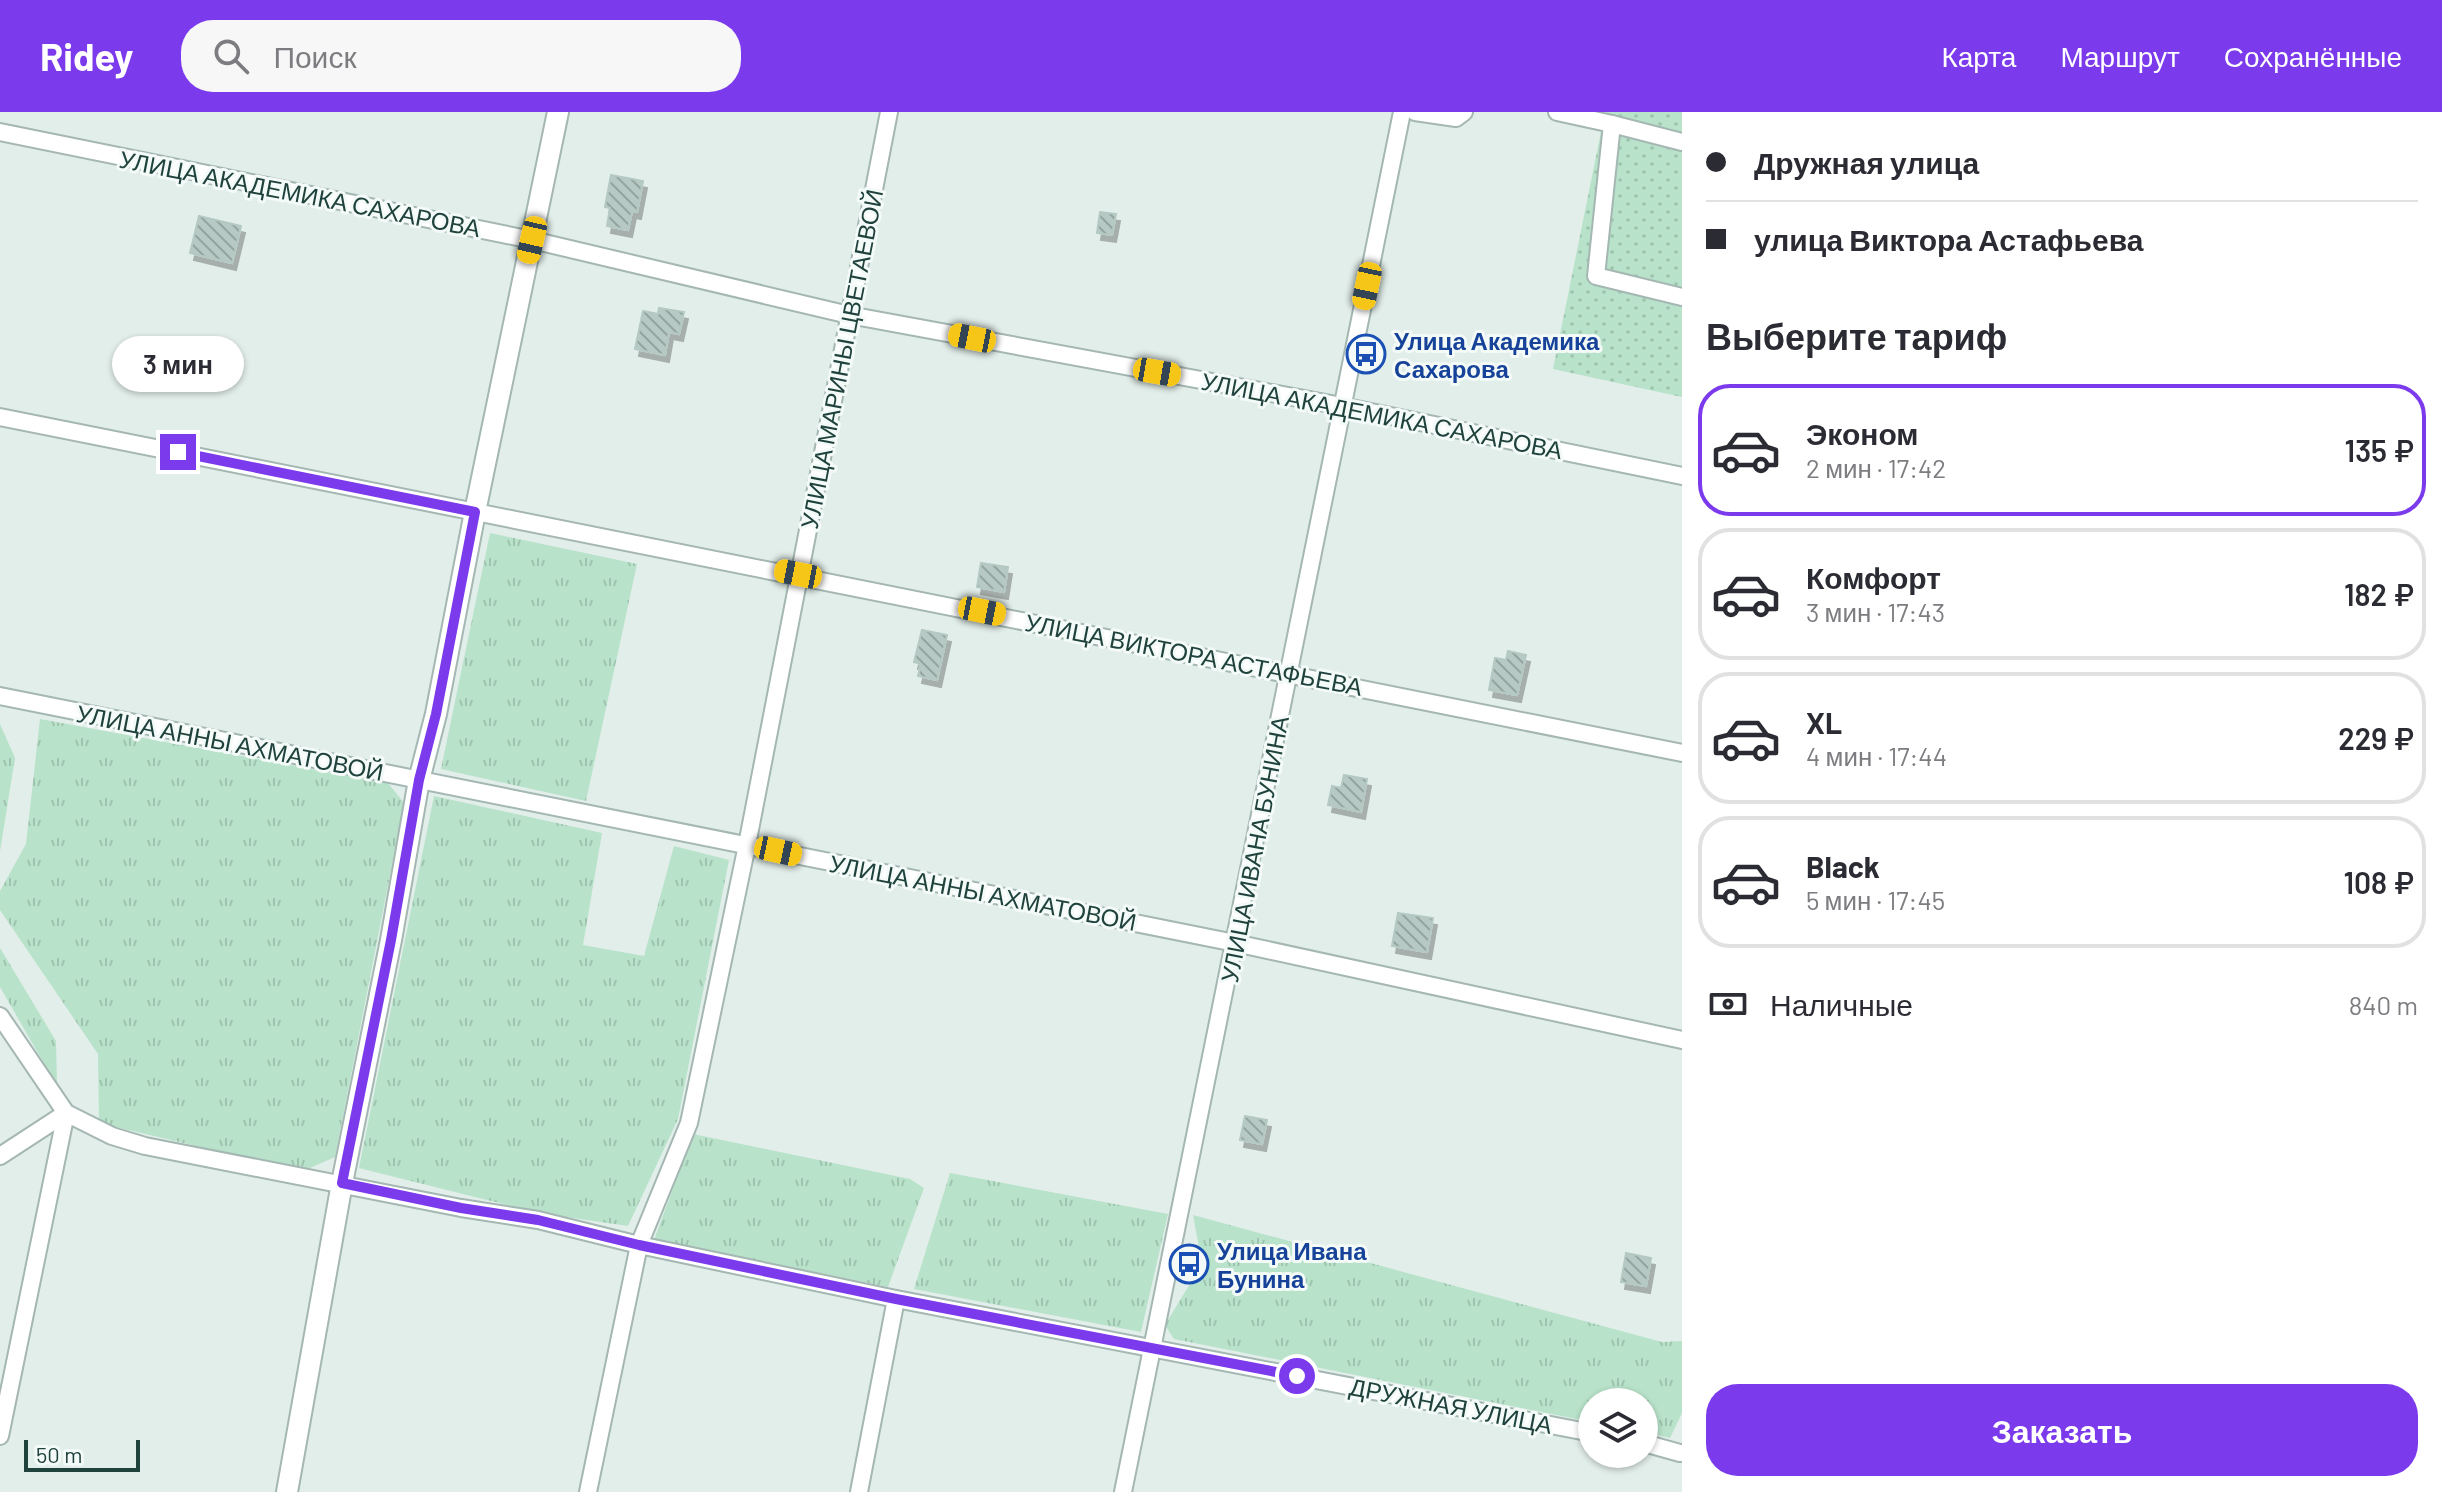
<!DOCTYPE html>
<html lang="ru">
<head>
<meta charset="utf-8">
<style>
	:root { --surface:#fff; --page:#f7f7f7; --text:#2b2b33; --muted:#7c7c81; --line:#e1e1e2; --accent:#7c3aed }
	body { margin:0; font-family:Barlow,sans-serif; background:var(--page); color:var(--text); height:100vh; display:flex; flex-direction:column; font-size:30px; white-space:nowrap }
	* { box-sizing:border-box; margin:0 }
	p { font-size:26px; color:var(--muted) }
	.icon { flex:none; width:44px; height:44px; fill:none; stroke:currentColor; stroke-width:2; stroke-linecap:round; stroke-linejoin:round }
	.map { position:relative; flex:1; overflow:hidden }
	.details { display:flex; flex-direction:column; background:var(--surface); width:760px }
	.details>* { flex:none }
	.top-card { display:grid; align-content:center; height:176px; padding:0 24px; background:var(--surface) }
	.controls { position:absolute; left:1578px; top:1276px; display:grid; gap:16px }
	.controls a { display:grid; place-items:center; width:80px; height:80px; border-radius:50%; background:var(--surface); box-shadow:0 2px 6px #0004; font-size:40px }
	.scale { position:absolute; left:24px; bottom:20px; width:116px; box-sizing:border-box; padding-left:8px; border:4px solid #1f423d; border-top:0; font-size:22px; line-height:28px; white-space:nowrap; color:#1f423d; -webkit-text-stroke:6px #f3faf7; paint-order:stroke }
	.end { position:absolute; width:36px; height:36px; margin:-18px; border:10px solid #7c3aed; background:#fff; box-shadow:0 0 0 4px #fff }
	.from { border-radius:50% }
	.bubble { position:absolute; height:56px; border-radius:28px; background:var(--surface); box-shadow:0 2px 6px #0004; font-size:26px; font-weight:600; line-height:56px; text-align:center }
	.car { position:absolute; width:24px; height:48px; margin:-24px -12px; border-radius:10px; box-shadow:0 0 6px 2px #0007; background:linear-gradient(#f5c518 24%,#345 0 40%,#f5c518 0 76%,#345 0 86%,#f5c518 0) }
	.top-card b { display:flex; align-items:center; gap:28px; height:76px; font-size:30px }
	.top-card b+b { border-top:2px solid var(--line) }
	.top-card i { width:20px; height:20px; background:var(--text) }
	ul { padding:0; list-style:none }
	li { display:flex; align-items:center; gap:24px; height:132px; margin:0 16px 12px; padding:0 8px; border:4px solid var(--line); border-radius:32px }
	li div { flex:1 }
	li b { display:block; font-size:30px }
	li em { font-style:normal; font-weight:600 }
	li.on { border-color:var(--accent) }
	li>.icon { width:72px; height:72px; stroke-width:1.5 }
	h2 { padding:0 24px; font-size:36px; line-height:96px }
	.pay { display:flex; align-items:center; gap:20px; height:88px; padding:0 24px; font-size:30px }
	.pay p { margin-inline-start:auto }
	.action { display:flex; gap:16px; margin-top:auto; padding:16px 24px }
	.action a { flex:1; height:92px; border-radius:32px; background:var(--accent); color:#fff; font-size:32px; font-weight:600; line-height:92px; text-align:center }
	header { display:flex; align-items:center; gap:48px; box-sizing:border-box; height:112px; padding:0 40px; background:var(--accent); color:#fff }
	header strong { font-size:38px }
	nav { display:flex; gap:44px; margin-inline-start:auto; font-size:28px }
	.search { width:560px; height:72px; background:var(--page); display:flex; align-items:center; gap:20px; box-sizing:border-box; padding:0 28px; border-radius:32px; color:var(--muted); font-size:30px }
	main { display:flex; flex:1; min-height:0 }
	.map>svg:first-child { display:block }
	.grass { fill:url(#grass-tufts) }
	.garden { fill:url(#garden-dots) }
	.building { fill:url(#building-back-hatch); stroke:#b4c9c3; stroke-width:2; filter:url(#shadow) }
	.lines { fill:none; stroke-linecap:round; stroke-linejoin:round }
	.minor-casing { stroke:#a4b7b3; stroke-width:20 }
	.tertiary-casing { stroke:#a4b7b3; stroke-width:24 }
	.minor { stroke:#fff; stroke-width:16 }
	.tertiary { stroke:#fff; stroke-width:20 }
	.route { stroke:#7c3aed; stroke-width:10 }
	.labels { text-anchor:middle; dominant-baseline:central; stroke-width:6; stroke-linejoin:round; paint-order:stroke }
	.street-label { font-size:24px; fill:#1f423d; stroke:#f3faf7 }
	.transit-label { font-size:24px; font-weight:bold; fill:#164399; stroke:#f3faf7; text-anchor:start }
</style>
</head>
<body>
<header>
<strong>Ridey</strong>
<div class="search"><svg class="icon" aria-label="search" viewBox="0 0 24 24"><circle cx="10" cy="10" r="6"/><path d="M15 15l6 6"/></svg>Поиск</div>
<nav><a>Карта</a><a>Маршрут</a><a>Сохранённые</a></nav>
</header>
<main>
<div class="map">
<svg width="1682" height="1380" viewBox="0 0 1682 1380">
	<defs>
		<pattern id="grass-tufts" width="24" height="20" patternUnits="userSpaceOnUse" patternTransform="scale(2)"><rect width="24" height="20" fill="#b8e2c9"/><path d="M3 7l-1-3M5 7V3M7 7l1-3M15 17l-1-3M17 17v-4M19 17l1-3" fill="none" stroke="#9ec3ae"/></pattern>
		<pattern id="garden-dots" width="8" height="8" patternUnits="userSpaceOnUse" patternTransform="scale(2)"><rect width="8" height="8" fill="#b8e2c9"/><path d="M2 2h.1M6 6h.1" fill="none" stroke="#9ec3ae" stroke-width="1.8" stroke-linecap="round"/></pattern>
		<pattern id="building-back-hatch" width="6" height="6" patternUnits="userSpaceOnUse" patternTransform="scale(2)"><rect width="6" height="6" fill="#b7c9c4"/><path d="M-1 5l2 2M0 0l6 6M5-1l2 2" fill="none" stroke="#94a5a0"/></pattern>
		<filter id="shadow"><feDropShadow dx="4" dy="7" stdDeviation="0" flood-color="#0004"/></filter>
	</defs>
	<rect width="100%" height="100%" fill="#e2eeea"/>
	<g class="grass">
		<polygon points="490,421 637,452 586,689 441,657"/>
		<polygon points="40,607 388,671 404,691 335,1045 303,1059 99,1011 98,942 0,798 0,779 26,732"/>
		<polygon points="0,612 15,646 0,739"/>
		<polygon points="434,684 602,721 583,833 644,844 674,734 729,748 678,1007 628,1114 539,1101 359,1056"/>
		<polygon points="0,836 56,929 57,974 0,875"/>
		<polygon points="693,1022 910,1067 924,1076 888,1175 654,1128"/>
		<polygon points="950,1061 1168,1102 1141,1220 914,1177"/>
		<polygon points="1193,1103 1662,1230 1682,1229 1682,1301 1670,1326 1644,1320 1644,1290 1592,1290 1592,1310 1174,1227 1165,1213 1191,1170 1199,1136"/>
	</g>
	<polygon class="garden" points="1605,0 1682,0 1682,285 1553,257"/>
	<g class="building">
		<polygon points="611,63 643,69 637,100 632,99 628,118 607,114 610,96 605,95"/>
		<polygon points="1100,100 1116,102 1112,123 1097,121"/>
		<polygon points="199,104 241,114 232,151 190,141"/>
		<polygon points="659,196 684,200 679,222 669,220 665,243 635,237 643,199 658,202"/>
		<polygon points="981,451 1008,455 1004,480 977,475"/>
		<polygon points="922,518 947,523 937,568 918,564 921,552 914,550"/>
		<polygon points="1508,539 1526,543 1517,583 1489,578 1495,546 1506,548"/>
		<polygon points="1344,663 1367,667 1361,700 1328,693 1332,674 1341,676"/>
		<polygon points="1398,801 1433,806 1427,840 1392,834"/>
		<polygon points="1245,1004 1267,1008 1262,1032 1240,1028"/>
		<polygon points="1626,1141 1651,1146 1646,1174 1621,1170"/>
	</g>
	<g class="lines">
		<defs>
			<g id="minor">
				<polyline points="1415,0 1456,6 1464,0"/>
				<polyline points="1557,0 1612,12 1596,164 1682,185"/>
				<polyline points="1612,12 1682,30"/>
				<polyline points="0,20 532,128 849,203 1342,294 1682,364"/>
				<polyline points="0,305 1682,641"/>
				<polyline points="0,584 1235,831 1682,928"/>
				<polyline points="0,904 66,1001 112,1024 145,1034 461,1096 538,1108 639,1133 896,1187 1592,1321"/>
				<polyline points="0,1044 66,1001"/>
				<polyline points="0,1324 66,1001"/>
				<polyline points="1644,1331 1680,1341"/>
				<polyline points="588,1380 639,1133 689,1011 747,733 889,0"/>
				<polyline points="859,1380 896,1187"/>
				<polyline points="1123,1380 1402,0"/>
			</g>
			<polyline id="tertiary" points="287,1380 342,1071 391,828 419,668 436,602 475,400 558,0"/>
		</defs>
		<use href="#minor" class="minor-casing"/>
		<use href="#tertiary" class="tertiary-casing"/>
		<use href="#minor" class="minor"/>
		<use href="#tertiary" class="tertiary"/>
	</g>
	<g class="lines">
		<polyline class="route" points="178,340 475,400 436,602 419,668 391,828 342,1071 461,1096 538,1108 639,1133 896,1187 1297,1264"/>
	</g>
	<defs>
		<symbol id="bus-ring" viewBox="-11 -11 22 22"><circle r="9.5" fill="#f3faf7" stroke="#1a4fb4" stroke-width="1.5"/><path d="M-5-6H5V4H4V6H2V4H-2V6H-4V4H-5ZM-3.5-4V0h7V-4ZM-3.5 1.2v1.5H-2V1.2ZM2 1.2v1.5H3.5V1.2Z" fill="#1a4fb4"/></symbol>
	</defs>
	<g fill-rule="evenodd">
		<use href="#bus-ring" x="1344" y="220" width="44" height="44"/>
		<use href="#bus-ring" x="1167" y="1130" width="44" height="44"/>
	</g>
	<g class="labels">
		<g class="street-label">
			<text transform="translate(300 81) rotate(11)">УЛИЦА АКАДЕМИКА САХАРОВА</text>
			<text transform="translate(841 247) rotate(-79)">УЛИЦА МАРИНЫ ЦВЕТАЕВОЙ</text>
			<text transform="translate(1382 303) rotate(11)">УЛИЦА АКАДЕМИКА САХАРОВА</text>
			<text transform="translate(1194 542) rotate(11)">УЛИЦА ВИКТОРА АСТАФЬЕВА</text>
			<text transform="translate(230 630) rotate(11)">УЛИЦА АННЫ АХМАТОВОЙ</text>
			<text transform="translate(1254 737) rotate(-79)">УЛИЦА ИВАНА БУНИНА</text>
			<text transform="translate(983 780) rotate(11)">УЛИЦА АННЫ АХМАТОВОЙ</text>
			<text transform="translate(1451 1293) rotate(11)">ДРУЖНАЯ УЛИЦА</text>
		</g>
		<g class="transit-label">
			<text x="1394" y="228">Улица Академика<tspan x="1394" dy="28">Сахарова</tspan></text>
			<text x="1217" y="1138">Улица Ивана<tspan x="1217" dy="28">Бунина</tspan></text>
		</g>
	</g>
</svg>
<div class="controls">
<a><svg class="icon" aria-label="layers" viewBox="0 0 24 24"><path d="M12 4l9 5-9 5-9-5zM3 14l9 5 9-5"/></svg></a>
</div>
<div class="scale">50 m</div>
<i class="end from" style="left:1297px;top:1264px"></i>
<i class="end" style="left:178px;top:340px"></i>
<div class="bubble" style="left:112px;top:224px;width:132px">3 мин</div>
<i class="car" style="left:532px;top:128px;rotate:193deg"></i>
<i class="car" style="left:1367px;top:174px;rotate:192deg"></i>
<i class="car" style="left:972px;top:226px;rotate:281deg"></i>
<i class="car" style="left:1157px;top:260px;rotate:100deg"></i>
<i class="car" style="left:798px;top:462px;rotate:281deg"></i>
<i class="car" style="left:982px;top:499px;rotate:101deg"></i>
<i class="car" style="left:778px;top:739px;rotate:102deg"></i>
</div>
<section class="details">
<div class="top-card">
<b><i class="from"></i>Дружная улица</b>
<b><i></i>улица Виктора Астафьева</b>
</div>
<h2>Выберите тариф</h2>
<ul>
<li class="on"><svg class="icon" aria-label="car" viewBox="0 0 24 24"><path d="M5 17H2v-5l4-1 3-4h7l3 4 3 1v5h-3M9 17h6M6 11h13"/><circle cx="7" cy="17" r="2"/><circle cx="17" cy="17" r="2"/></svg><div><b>Эконом</b><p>2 мин · 17:42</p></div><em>135 ₽</em></li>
<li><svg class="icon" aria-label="car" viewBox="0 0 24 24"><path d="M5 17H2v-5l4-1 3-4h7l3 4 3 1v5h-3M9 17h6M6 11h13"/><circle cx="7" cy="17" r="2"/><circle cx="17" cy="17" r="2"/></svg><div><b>Комфорт</b><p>3 мин · 17:43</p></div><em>182 ₽</em></li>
<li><svg class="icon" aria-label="car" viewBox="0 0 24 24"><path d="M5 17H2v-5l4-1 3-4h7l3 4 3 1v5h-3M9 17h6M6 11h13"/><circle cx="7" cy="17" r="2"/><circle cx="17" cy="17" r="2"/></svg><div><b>XL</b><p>4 мин · 17:44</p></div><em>229 ₽</em></li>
<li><svg class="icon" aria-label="car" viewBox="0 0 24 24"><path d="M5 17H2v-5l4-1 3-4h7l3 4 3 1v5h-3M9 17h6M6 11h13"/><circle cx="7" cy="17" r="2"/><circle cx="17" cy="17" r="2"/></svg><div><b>Black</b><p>5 мин · 17:45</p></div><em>108 ₽</em></li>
</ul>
<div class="pay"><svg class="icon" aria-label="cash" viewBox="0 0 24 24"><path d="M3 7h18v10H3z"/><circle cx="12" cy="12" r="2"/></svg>Наличные<p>840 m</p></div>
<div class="action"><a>Заказать</a></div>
</section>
</main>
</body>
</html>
